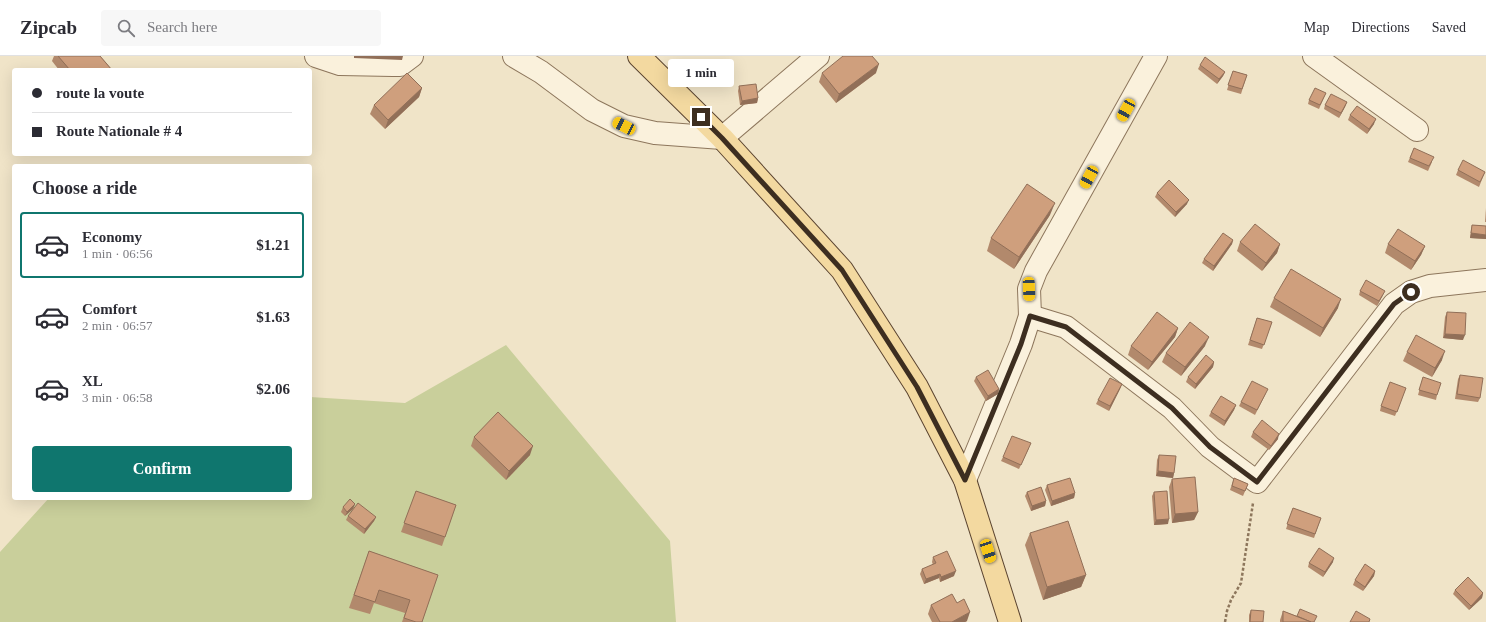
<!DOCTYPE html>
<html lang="en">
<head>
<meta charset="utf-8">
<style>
	:root { --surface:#fff; --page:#f7f7f7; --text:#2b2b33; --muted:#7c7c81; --line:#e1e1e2; --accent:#0f766e }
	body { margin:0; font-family:Georgia,serif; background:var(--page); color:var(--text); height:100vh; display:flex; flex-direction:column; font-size:15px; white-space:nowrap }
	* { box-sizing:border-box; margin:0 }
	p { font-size:13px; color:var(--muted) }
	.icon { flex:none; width:22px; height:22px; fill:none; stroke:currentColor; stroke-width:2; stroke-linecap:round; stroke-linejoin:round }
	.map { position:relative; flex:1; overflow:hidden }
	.side { position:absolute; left:12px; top:108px; width:300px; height:336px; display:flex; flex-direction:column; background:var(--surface); border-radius:4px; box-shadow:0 4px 16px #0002 }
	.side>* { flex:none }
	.guide { position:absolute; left:12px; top:12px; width:300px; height:88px; border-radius:4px; box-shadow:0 4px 16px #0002; display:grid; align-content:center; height:88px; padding:0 20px; background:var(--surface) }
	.end { position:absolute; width:18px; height:18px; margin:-9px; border:5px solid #3d2e20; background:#fff; box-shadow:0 0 0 2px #fff }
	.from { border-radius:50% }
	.bubble { position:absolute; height:28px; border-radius:4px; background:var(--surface); box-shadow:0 4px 16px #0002; font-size:13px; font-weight:700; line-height:28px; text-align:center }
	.car { position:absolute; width:12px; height:24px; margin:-12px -6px; border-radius:5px; box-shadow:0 0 3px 1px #0007; background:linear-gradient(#f5c518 24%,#345 0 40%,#f5c518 0 76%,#345 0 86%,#f5c518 0) }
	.guide b { display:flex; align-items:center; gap:14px; height:38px; font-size:15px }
	.guide b+b { border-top:1px solid var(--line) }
	.guide i { width:10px; height:10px; background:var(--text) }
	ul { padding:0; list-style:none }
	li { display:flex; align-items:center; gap:12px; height:66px; margin:0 8px 6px; padding:0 12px; border:2px solid transparent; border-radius:4px }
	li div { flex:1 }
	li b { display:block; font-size:15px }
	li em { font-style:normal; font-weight:700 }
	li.selected { border-color:var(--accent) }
	li>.icon { width:36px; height:36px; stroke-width:1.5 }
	h2 { padding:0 20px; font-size:18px; line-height:48px }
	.cta { display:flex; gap:8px; margin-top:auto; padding:8px 20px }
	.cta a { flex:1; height:46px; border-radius:4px; background:var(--accent); color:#fff; font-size:16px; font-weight:700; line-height:46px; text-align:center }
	header { display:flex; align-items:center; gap:24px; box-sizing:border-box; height:56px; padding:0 20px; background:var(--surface); border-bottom:1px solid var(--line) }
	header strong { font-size:19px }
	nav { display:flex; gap:22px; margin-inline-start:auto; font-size:14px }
	.search { width:280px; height:36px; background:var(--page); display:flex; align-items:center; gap:10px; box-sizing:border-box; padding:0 14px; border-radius:4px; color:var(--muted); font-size:15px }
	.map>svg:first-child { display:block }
	.green { fill:#c9cf9b }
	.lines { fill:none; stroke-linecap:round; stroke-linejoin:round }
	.minor-casing { stroke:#8d765c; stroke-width:24 }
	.major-casing { stroke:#5b4430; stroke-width:24 }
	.path { stroke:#8d765c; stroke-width:2.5; stroke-dasharray:3 2; stroke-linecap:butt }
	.minor { stroke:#faf1dc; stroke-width:22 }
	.major { stroke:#f3d9a0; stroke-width:22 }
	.wall { fill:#b2896c }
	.shaded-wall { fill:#916f58 }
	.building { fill:#cf9f7d; stroke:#916f58 }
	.route { stroke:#3d2e20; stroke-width:5 }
</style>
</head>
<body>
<header>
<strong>Zipcab</strong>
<div class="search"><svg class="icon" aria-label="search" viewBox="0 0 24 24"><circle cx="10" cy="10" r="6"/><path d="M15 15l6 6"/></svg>Search here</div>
<nav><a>Map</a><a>Directions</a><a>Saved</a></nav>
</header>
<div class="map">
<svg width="1486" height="566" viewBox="0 0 1486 566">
	<rect width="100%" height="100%" fill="#f0e4c8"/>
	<polygon class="green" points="506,289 670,485 676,566 0,566 0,496 49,442 310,442 310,341 405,347"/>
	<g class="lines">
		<defs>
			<g id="minor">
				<polyline points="316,0 340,8 393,9 400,9 412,0"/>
				<polyline points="514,0 541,16 592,54 624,70 655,77 722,82 818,0"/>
				<polyline points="1314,0 1417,74"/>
				<polyline points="1030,260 1029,233 1036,215 1156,0"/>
				<polyline points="965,424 1021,288 1030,260 1066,271 1172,352 1210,391 1257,426 1394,248 1411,236 1430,230 1486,224"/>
			</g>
			<polyline id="major" points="639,0 722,82 842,214 917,331 965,424 1010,566"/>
		</defs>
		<use href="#minor" class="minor-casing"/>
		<use href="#major" class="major-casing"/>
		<polyline class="path" points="1225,566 1227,555 1231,544 1241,527 1253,447"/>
		<use href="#minor" class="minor"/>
		<use href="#major" class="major"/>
	</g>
	<g class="wall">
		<polygon points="54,0 100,0 112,14 59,14 52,5"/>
		<polygon points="1200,9 1225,16 1223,20 1217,28 1198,13"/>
		<polygon points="1233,15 1247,19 1241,38 1227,34"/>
		<polygon points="822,17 876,17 836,47 819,26"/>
		<polygon points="739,30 758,42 757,47 740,49 738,35"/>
		<polygon points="422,32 419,41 385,73 370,58 374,49"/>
		<polygon points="1326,37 1319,53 1308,48 1309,44"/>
		<polygon points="1347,46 1345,51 1339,62 1324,53 1325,49"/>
		<polygon points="1350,59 1374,68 1367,78 1348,64"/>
		<polygon points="1414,92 1432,106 1428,115 1408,106"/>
		<polygon points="1458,114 1485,116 1479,131 1456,119"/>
		<polygon points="1157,137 1187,148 1175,161 1155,141"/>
		<polygon points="1486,152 1486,166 1485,166"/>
		<polygon points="1050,159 1014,213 987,195 991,182"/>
		<polygon points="1472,169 1486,170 1486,183 1470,182 1471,174"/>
		<polygon points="1233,184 1232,188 1213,215 1202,207 1204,203"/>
		<polygon points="1240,186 1280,188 1277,197 1262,215 1237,195"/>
		<polygon points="1388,188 1425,190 1421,199 1411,214 1385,197"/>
		<polygon points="1360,235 1383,239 1377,250 1359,239"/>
		<polygon points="1274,242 1338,252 1320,281 1270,251"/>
		<polygon points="1447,256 1463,284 1443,282 1445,261"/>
		<polygon points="1257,262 1272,266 1262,293 1248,289"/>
		<polygon points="1178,272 1175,281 1148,314 1128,299 1131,290"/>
		<polygon points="1205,290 1181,320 1162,306 1166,297"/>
		<polygon points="1407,296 1442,304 1432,321 1403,305"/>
		<polygon points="1214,306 1213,311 1195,333 1186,326 1188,321"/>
		<polygon points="1460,319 1480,342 1478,346 1455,343 1458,323"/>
		<polygon points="976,321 999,333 998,338 986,345 974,325"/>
		<polygon points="1423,321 1437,339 1436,344 1418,339"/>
		<polygon points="1122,328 1120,333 1109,355 1096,348 1098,344"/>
		<polygon points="1406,332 1395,360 1380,355 1381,350"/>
		<polygon points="1266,337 1255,359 1239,350 1241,346"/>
		<polygon points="1236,349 1234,354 1224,370 1209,360 1211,356"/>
		<polygon points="1253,376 1278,383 1269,394 1251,381"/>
		<polygon points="474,381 530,399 506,424 471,390"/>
		<polygon points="1029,392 1019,413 1001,405 1003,401"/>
		<polygon points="1159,399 1174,417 1173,422 1156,420 1157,404"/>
		<polygon points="1234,422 1248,428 1243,440 1230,434"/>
		<polygon points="1172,423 1198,456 1194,464 1172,467 1169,431"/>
		<polygon points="1047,429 1075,437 1074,442 1051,450 1045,434"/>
		<polygon points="416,435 456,449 442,490 401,476"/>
		<polygon points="1027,436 1046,445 1045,450 1031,455 1025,440"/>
		<polygon points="1154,436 1168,468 1154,469 1152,440"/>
		<polygon points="355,448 353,453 345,460 341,456 343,451"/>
		<polygon points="1293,452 1321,462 1314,482 1286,473"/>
		<polygon points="348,460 376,461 374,465 364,478 346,464"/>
		<polygon points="1030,477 1086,519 1081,531 1043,544 1025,489"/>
		<polygon points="369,495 438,519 422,566 402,566 405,557 374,547 370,558 349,552"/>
		<polygon points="933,501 954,520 940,526 939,522 924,528 920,518 922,513 933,509 932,506"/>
		<polygon points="1333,506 1323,521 1308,511 1309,507"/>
		<polygon points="1375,515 1374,520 1363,535 1353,529 1355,524"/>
		<polygon points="1455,534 1483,537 1482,542 1469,554 1453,538"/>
		<polygon points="931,549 967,565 965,566 932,566 928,558"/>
		<polygon points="1251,554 1263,566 1249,566 1249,559"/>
		<polygon points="1283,555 1297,560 1314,566 1280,566 1280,564"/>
	</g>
	<g class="shaded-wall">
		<polygon points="354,0 403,0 402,4 354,2"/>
		<polygon points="879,8 876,17 836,47 839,38"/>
		<polygon points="1225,16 1223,20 1217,28 1219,23"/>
		<polygon points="422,32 419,41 385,73 388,64"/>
		<polygon points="758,42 757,47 740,49 742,45"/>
		<polygon points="1347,46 1345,51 1339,62 1341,57"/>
		<polygon points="1376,63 1374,68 1367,78 1369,73"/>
		<polygon points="1189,144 1187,148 1175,161 1176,156"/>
		<polygon points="1055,147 1050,159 1014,213 1019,201"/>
		<polygon points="1471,177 1486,179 1486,183 1470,182"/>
		<polygon points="1233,184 1232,188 1213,215 1214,210"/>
		<polygon points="1280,188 1277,197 1262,215 1266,207"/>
		<polygon points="1425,190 1421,199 1411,214 1415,205"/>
		<polygon points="1385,235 1383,239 1377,250 1379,245"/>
		<polygon points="1341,243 1338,252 1320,281 1323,272"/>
		<polygon points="1178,272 1175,281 1148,314 1152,306"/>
		<polygon points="1445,278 1465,279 1463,284 1443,282"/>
		<polygon points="1209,281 1205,290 1181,320 1185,311"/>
		<polygon points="1445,295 1442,304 1432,321 1435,312"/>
		<polygon points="1214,306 1213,311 1195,333 1196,328"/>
		<polygon points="1122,328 1120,333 1109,355 1110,350"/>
		<polygon points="999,333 998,338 986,345 988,340"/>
		<polygon points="1236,349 1234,354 1224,370 1225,365"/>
		<polygon points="1279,378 1278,383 1269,394 1271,390"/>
		<polygon points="533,390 530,399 506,424 509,415"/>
		<polygon points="1158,415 1174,417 1173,422 1156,420"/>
		<polygon points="1075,437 1074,442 1051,450 1052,445"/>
		<polygon points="1046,445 1045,450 1031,455 1032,450"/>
		<polygon points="355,448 353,453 345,460 347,456"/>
		<polygon points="1198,456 1194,464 1172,467 1175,458"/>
		<polygon points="376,461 374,465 364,478 365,473"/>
		<polygon points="1169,463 1168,468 1154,469 1156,464"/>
		<polygon points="1334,502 1333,506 1323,521 1325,516"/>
		<polygon points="956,515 954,520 940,526 941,521"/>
		<polygon points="1375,515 1374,520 1363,535 1365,531"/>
		<polygon points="940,518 939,522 924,528 926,523"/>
		<polygon points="1086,519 1081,531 1043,544 1047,531"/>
		<polygon points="1483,537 1482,542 1469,554 1471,550"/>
		<polygon points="970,556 967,565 965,566 952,566"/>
	</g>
	<g class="building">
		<polygon points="58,0 100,0 112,14 70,14"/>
		<polygon points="843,0 872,0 879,8 839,38 822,17"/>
		<polygon points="1205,1 1225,16 1219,23 1200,9"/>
		<polygon points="1233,15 1247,19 1242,33 1228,29"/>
		<polygon points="407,17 422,32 388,64 374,49"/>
		<polygon points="756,28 758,42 742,45 739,30"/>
		<polygon points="1315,32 1326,37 1320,49 1309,44"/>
		<polygon points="1331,38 1347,46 1341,57 1325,49"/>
		<polygon points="1357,50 1376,63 1369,73 1350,59"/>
		<polygon points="1414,92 1434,101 1429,110 1410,102"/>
		<polygon points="1463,104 1485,116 1480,126 1458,114"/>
		<polygon points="1169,124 1189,144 1176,156 1157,137"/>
		<polygon points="1027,128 1055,147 1019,201 991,182"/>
		<polygon points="1255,168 1280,188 1266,207 1240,186"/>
		<polygon points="1472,169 1486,170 1486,179 1471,177"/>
		<polygon points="1398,173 1425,190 1415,205 1388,188"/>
		<polygon points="1223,177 1233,184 1214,210 1204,203"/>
		<polygon points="1291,213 1341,243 1323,272 1274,242"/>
		<polygon points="1366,224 1385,235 1379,245 1360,235"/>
		<polygon points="1157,256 1178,272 1152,306 1131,290"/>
		<polygon points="1447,256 1466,257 1465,279 1445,278"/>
		<polygon points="1257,262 1272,266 1264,289 1250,284"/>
		<polygon points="1190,266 1209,281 1185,311 1166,297"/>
		<polygon points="1416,279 1445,295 1435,312 1407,296"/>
		<polygon points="1206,299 1214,306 1196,328 1188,321"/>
		<polygon points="988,314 999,333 988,340 976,321"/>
		<polygon points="1460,319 1483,322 1480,342 1457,338"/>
		<polygon points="1423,321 1441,327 1437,339 1419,334"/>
		<polygon points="1110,322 1122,328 1110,350 1098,344"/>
		<polygon points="1252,325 1268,333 1257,354 1241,346"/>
		<polygon points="1390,326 1406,332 1397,356 1381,350"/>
		<polygon points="1221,340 1236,349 1225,365 1211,356"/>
		<polygon points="498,356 533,390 509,415 474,381"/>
		<polygon points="1262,364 1279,378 1271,390 1253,376"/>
		<polygon points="1012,380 1031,387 1021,409 1003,401"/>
		<polygon points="1159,399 1176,400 1174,417 1158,415"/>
		<polygon points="1195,421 1198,456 1175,458 1172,423"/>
		<polygon points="1070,422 1075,437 1052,445 1047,429"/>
		<polygon points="1234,422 1248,428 1245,435 1232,430"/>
		<polygon points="1041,431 1046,445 1032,450 1027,436"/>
		<polygon points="416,435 456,449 445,481 404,467"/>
		<polygon points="1167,435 1169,463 1156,464 1154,436"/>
		<polygon points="350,443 355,448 347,456 343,451"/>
		<polygon points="358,447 376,461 365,473 348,460"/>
		<polygon points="1293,452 1321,462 1315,478 1287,468"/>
		<polygon points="1068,465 1086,519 1047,531 1030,477"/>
		<polygon points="1319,492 1334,502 1325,516 1309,507"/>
		<polygon points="369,495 438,519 422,566 416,566 404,562 410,544 379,534 375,546 354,539"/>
		<polygon points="947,495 956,515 941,521 940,518 926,523 922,513 936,507 933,501"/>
		<polygon points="1365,508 1375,515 1365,531 1355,524"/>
		<polygon points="1468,521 1483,537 1471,550 1455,534"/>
		<polygon points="952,538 957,547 964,543 970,556 952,566 940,566 931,549"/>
		<polygon points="1300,553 1317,560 1314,566 1311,566 1297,560"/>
		<polygon points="1251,554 1264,555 1263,566 1250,566"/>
		<polygon points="1283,555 1311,566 1283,566"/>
		<polygon points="1356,555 1370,563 1369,566 1350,566"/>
	</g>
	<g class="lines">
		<polyline class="route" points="701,61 722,82 842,214 917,331 965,424 1021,288 1030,260 1066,271 1172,352 1210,391 1257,426 1394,248 1411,236"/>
	</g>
</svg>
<i class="end from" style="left:1411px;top:236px"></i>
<i class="end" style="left:701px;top:61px"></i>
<div class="bubble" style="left:668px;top:3px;width:66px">1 min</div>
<i class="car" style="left:1126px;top:54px;rotate:209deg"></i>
<i class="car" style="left:624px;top:70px;rotate:297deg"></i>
<i class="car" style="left:1089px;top:121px;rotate:209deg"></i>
<i class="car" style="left:1029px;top:233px;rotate:178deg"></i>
<i class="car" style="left:988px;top:495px;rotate:162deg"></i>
<div class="guide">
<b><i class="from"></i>route la voute</b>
<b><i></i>Route Nationale # 4</b>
</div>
<section class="side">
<h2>Choose a ride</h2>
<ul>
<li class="selected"><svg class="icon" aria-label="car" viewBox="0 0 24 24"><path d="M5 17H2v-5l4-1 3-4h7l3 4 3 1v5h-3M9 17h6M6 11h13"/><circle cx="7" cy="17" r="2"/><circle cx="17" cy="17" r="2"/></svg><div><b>Economy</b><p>1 min · 06:56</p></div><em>$1.21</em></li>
<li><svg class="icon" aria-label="car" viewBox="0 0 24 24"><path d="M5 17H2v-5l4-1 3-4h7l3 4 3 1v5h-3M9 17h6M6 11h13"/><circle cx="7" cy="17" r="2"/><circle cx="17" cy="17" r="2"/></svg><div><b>Comfort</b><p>2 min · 06:57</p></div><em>$1.63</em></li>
<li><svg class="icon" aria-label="car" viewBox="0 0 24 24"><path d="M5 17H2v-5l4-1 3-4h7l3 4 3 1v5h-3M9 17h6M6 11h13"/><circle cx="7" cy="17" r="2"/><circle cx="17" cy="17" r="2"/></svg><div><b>XL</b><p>3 min · 06:58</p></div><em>$2.06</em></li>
</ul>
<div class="cta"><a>Confirm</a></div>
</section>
</div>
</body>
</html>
